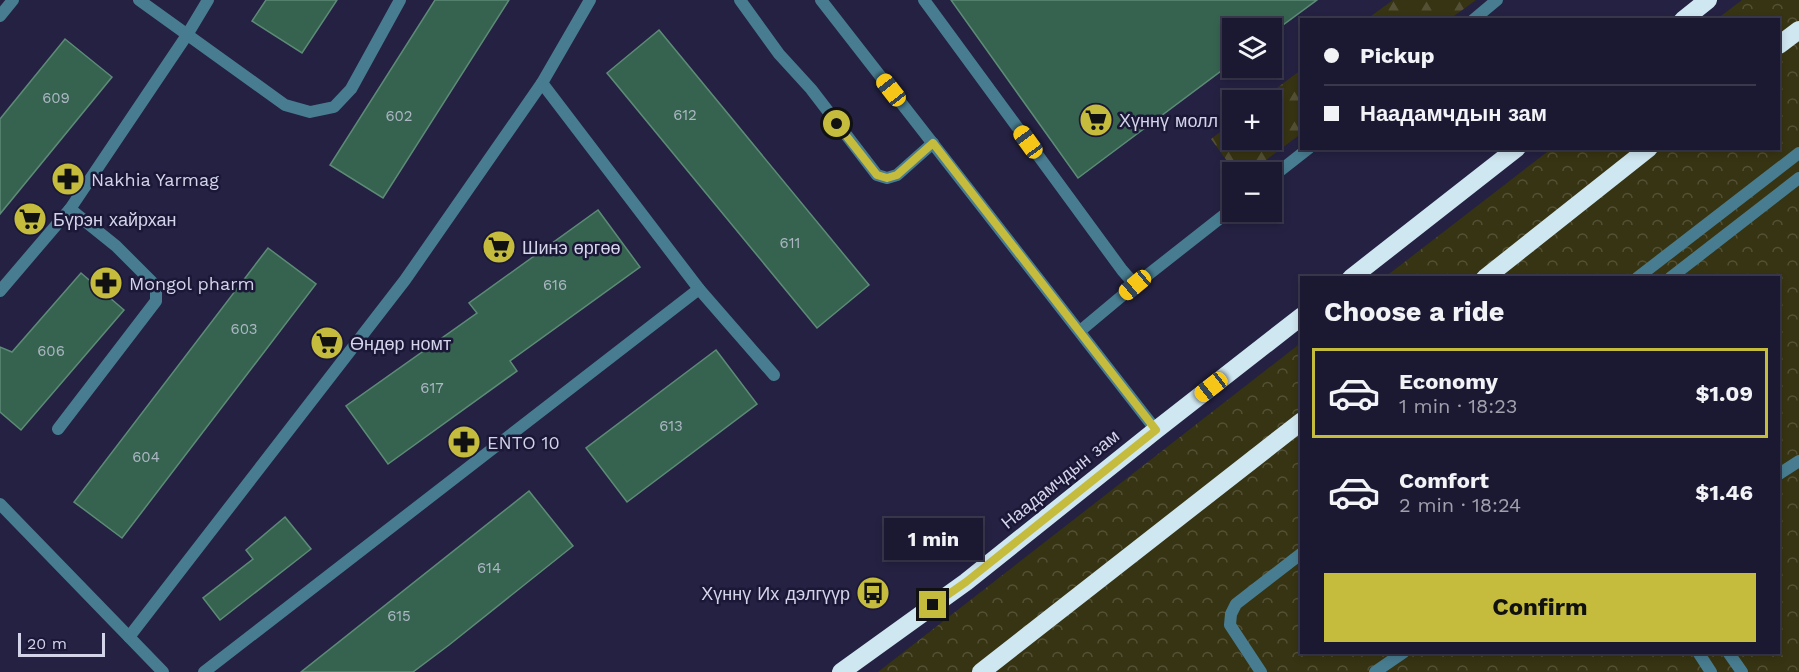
<!DOCTYPE html>
<html lang="en">
<head>
<meta charset="utf-8">
<style>
	:root { --surface:#1b1932; --page:#24223a; --text:#f1f3f6; --muted:#a0a0ac; --line:#39384d; --accent:#c5bc3d }
	body { margin:0; font-family:"Work Sans",sans-serif; background:var(--page); color:var(--text); height:100vh; display:flex; flex-direction:column; font-size:22px; white-space:nowrap }
	* { box-sizing:border-box; margin:0 }
	p { font-size:20px; color:var(--muted) }
	.icon { flex:none; width:33px; height:33px; fill:none; stroke:currentColor; stroke-width:2; stroke-linecap:round; stroke-linejoin:round }
	.map { position:relative; flex:1; overflow:hidden }
	.sheet { position:absolute; left:1300px; top:276px; width:480px; height:378px; display:flex; flex-direction:column; background:var(--surface); border-radius:0px; box-shadow:0 3px 9px #0003,0 0 0 2px var(--line) }
	.sheet>* { flex:none }
	.top-card { position:absolute; left:1300px; top:18px; width:480px; height:132px; border-radius:0px; box-shadow:0 3px 9px #0003,0 0 0 2px var(--line); display:grid; align-content:center; height:132px; padding:0 24px; background:var(--surface) }
	.controls { position:absolute; left:1222px; top:18px; display:grid; gap:12px }
	.controls a { display:grid; place-items:center; width:60px; height:60px; border-radius:0px; background:var(--surface); box-shadow:0 3px 9px #0003,0 0 0 2px var(--line); font-size:30px }
	.scale { position:absolute; left:18px; bottom:15px; width:87px; box-sizing:border-box; padding-left:6px; border:3px solid #d3d3e9; border-top:0; font-size:16px; line-height:21px; white-space:nowrap; color:#d3d3e9; -webkit-text-stroke:4px #1b1837; paint-order:stroke }
	.end { position:absolute; width:27px; height:27px; margin:-14px; border:8px solid #c5bc3d; background:#111; box-shadow:0 0 0 3px #111 }
	.from { border-radius:50% }
	.bubble { position:absolute; height:42px; border-radius:0px; background:var(--surface); box-shadow:0 3px 9px #0003,0 0 0 2px var(--line); font-size:20px; font-weight:700; line-height:42px; text-align:center }
	.car { position:absolute; width:18px; height:36px; margin:-18px -9px; border-radius:8px; box-shadow:0 0 4px 2px #0007; background:linear-gradient(#f5c518 24%,#345 0 40%,#f5c518 0 76%,#345 0 86%,#f5c518 0) }
	.top-card b { display:flex; align-items:center; gap:21px; height:57px; font-size:22px }
	.top-card b+b { border-top:2px solid var(--line) }
	.top-card i { width:15px; height:15px; background:var(--text) }
	ul { padding:0; list-style:none }
	li { display:flex; align-items:center; gap:18px; height:90px; margin:0 12px 9px; padding:0 12px; border:3px solid transparent; border-radius:0px }
	li div { flex:1 }
	li b { display:block; font-size:22px }
	li em { font-style:normal; font-weight:700 }
	li.on { border-color:var(--accent) }
	li>.icon { width:54px; height:54px; stroke-width:1.5 }
	h2 { padding:0 24px; font-size:27px; line-height:72px }
	.primary-button { display:flex; gap:12px; margin-top:auto; padding:12px 24px }
	.primary-button a { flex:1; height:69px; border-radius:0px; background:var(--accent); color:#111; font-size:24px; font-weight:700; line-height:69px; text-align:center }
	.map>svg:first-child { display:block }
	.forest { fill:url(#forest-firs) }
	.park { fill:url(#park-crowns) }
	.building { fill:#366350; stroke:#5d8b77; stroke-width:1.5 }
	.lines { fill:none; stroke-linecap:round; stroke-linejoin:round }
	.lane { stroke:#487d91; stroke-width:12 }
	.street { stroke:#487d91; stroke-width:12 }
	.highway { stroke:#cfe7f1; stroke-width:18 }
	.route { stroke:#c5bc3d; stroke-width:8 }
	.labels { text-anchor:middle; dominant-baseline:central; stroke-width:5; stroke-linejoin:round; paint-order:stroke }
	.number-label { font-size:15px; fill:#acb7c3 }
	.poi-label { font-size:18px; fill:#d3d3e9; stroke:#1b1837; text-anchor:start }
	.street-label { font-size:18px; fill:#d3d3e9; stroke:#1b1837 }
</style>
</head>
<body>
<div class="map">
<svg width="1799" height="672" viewBox="0 0 1799 672">
	<defs>
		<pattern id="forest-firs" width="22" height="20" patternUnits="userSpaceOnUse" patternTransform="scale(1.5)"><rect width="22" height="20" fill="#373413"/><path d="M5 1l3.5 6h-7zM16 11l3.5 6h-7z" fill="#535035"/></pattern>
		<pattern id="park-crowns" width="20" height="18" patternUnits="userSpaceOnUse" patternTransform="scale(1.5)"><rect width="20" height="18" fill="#373413"/><path d="M2 6a3 3 0 1 1 6 0M12 15a3 3 0 1 1 6 0" fill="none" stroke="#535035"/></pattern>
	</defs>
	<rect width="100%" height="100%" fill="#242142"/>
	<g class="forest">
		<polygon points="1393,0 1476,0 1450,19 1367,19"/>
		<polygon points="1302,69 1302,133 1250,172 1235,172 1211,139 1233,122 1233,140 1272,140 1272,100 1261,100"/>
	</g>
	<polygon class="park" points="1742,0 1799,0 1799,672 878,672 1302,342 1302,652 1779,652 1779,278 1385,277 1551,149 1779,148 1779,20 1717,19"/>
	<g class="building">
		<polygon points="266,0 337,0 302,53 252,21"/>
		<polygon points="435,0 509,0 383,198 330,165"/>
		<polygon points="951,0 1317,0 1272,33 1272,28 1233,28 1233,62 1078,178"/>
		<polygon points="659,30 869,285 817,328 607,73"/>
		<polygon points="65,39 112,77 0,214 0,119"/>
		<polygon points="598,210 640,267 510,361 517,371 388,464 346,406 477,313 469,303"/>
		<polygon points="268,248 316,284 122,538 74,502"/>
		<polygon points="81,273 124,310 21,430 0,412 0,347 12,352"/>
		<polygon points="716,350 757,404 627,502 586,448"/>
		<polygon points="529,491 573,546 449,645 413,672 301,672"/>
		<polygon points="285,517 311,549 220,620 203,598 253,559 246,550"/>
	</g>
	<g class="lines">
		<g class="lane">
			<polyline points="740,0 779,54 811,89 877,175 887,178 897,175 933,143"/>
			<polyline points="924,0 1122,270 1135,285"/>
			<polyline points="1473,20 1497,0"/>
			<polyline points="1272,177 1309,148"/>
			<polyline points="1080,331 1135,285 1233,208"/>
			<polyline points="58,429 156,301 156,286 116,246 70,209"/>
			<polyline points="1779,474 1799,461"/>
			<polyline points="1261,672 1230,625 1231,614 1236,604 1302,553"/>
			<polyline points="1375,672 1404,652"/>
		</g>
		<g class="street">
			<polyline points="139,0 285,105 310,112 334,107 351,89 400,0"/>
			<polyline points="821,0 1156,430"/>
			<polyline points="0,16 13,0"/>
			<polyline points="542,83 699,289 774,375"/>
			<polyline points="1637,278 1799,153"/>
			<polyline points="1670,278 1799,178"/>
			<polyline points="0,291 70,209 187,35 208,0"/>
			<polyline points="0,504 163,672"/>
			<polyline points="129,637 405,280 542,83 590,0"/>
			<polyline points="1698,652 1711,672"/>
			<polyline points="1728,652 1742,672"/>
			<polyline points="204,672 699,289"/>
		</g>
		<g class="highway">
			<polyline points="1683,20 1708,0"/>
			<polyline points="1779,45 1799,30"/>
			<polyline points="1351,278 1517,148"/>
			<polyline points="1485,278 1649,148"/>
			<polyline points="841,672 966,582 1156,430 1302,316"/>
			<polyline points="981,672 1302,421"/>
		</g>
	</g>
	<g class="lines">
		<polyline class="route" points="837,124 877,175 887,178 897,175 933,143 1156,430 966,582 933,605"/>
	</g>
	<defs>
		<symbol id="supermarket-disc" viewBox="-11 -11 22 22"><circle r="9.5" fill="#c5bc3d" stroke="#1b1837"/><path d="M-6-5.5h2.5l.6 2H6L4.5 2H-2.5L-4.4-4H-6ZM-1.5 3.2a1.3 1.3 0 1 0 .1 0ZM3 3.2a1.3 1.3 0 1 0 .1 0Z" fill="#111"/></symbol>
		<symbol id="pharmacy-disc" viewBox="-11 -11 22 22"><circle r="9.5" fill="#c5bc3d" stroke="#1b1837"/><path d="M-2-6h4v4h4v4h-4v4h-4v-4h-4v-4h4Z" fill="#111"/></symbol>
		<symbol id="bus-disc" viewBox="-11 -11 22 22"><circle r="9.5" fill="#c5bc3d" stroke="#1b1837"/><path d="M-5-6H5V4H4V6H2V4H-2V6H-4V4H-5ZM-3.5-4V0h7V-4ZM-3.5 1.2v1.5H-2V1.2ZM2 1.2v1.5H3.5V1.2Z" fill="#111"/></symbol>
	</defs>
	<g fill-rule="evenodd">
		<use href="#supermarket-disc" x="1077" y="101" width="38" height="38"/>
		<use href="#pharmacy-disc" x="49" y="160" width="38" height="38"/>
		<use href="#supermarket-disc" x="11" y="200" width="38" height="38"/>
		<use href="#supermarket-disc" x="480" y="228" width="38" height="38"/>
		<use href="#pharmacy-disc" x="87" y="264" width="38" height="38"/>
		<use href="#supermarket-disc" x="308" y="324" width="38" height="38"/>
		<use href="#pharmacy-disc" x="445" y="423" width="38" height="38"/>
		<use href="#bus-disc" x="854" y="574" width="38" height="38"/>
	</g>
	<g class="labels">
		<g class="number-label">
			<text x="56" y="98">609</text>
			<text x="685" y="115">612</text>
			<text x="399" y="116">602</text>
			<text x="790" y="243">611</text>
			<text x="555" y="285">616</text>
			<text x="244" y="329">603</text>
			<text x="51" y="351">606</text>
			<text x="432" y="388">617</text>
			<text x="671" y="426">613</text>
			<text x="146" y="457">604</text>
			<text x="489" y="568">614</text>
			<text x="399" y="616">615</text>
		</g>
		<g class="poi-label">
			<text x="1119" y="120">Хүннү молл</text>
			<text x="91" y="179">Nakhia Yarmag</text>
			<text x="53" y="219">Бүрэн хайрхан</text>
			<text x="522" y="247">Шинэ өргөө</text>
			<text x="129" y="283">Mongol pharm</text>
			<text x="350" y="343">Өндөр номт</text>
			<text x="487" y="442">ENTO 10</text>
			<text x="850" y="593" text-anchor="end">Хүннү Их дэлгүүр</text>
		</g>
		<g class="street-label">
			<text transform="translate(1060 479) rotate(-39)">Наадамчдын зам</text>
		</g>
	</g>
</svg>
<div class="controls">
<a><svg class="icon" aria-label="layers" viewBox="0 0 24 24"><path d="M12 4l9 5-9 5-9-5zM3 14l9 5 9-5"/></svg></a>
<a>+</a>
<a>−</a>
</div>
<div class="scale">20 m</div>
<i class="end from" style="left:837px;top:124px"></i>
<i class="end" style="left:933px;top:605px"></i>
<div class="bubble" style="left:884px;top:518px;width:99px">1 min</div>
<i class="car" style="left:891px;top:90px;rotate:322deg"></i>
<i class="car" style="left:1028px;top:142px;rotate:324deg"></i>
<i class="car" style="left:1135px;top:285px;rotate:230deg"></i>
<i class="car" style="left:1211px;top:387px;rotate:232deg"></i>
<div class="top-card">
<b><i class="from"></i>Pickup</b>
<b><i></i>Наадамчдын зам</b>
</div>
<section class="sheet">
<h2>Choose a ride</h2>
<ul>
<li class="on"><svg class="icon" aria-label="car" viewBox="0 0 24 24"><path d="M5 17H2v-5l4-1 3-4h7l3 4 3 1v5h-3M9 17h6M6 11h13"/><circle cx="7" cy="17" r="2"/><circle cx="17" cy="17" r="2"/></svg><div><b>Economy</b><p>1 min · 18:23</p></div><em>$1.09</em></li>
<li><svg class="icon" aria-label="car" viewBox="0 0 24 24"><path d="M5 17H2v-5l4-1 3-4h7l3 4 3 1v5h-3M9 17h6M6 11h13"/><circle cx="7" cy="17" r="2"/><circle cx="17" cy="17" r="2"/></svg><div><b>Comfort</b><p>2 min · 18:24</p></div><em>$1.46</em></li>
</ul>
<div class="primary-button"><a>Confirm</a></div>
</section>
</div>
</body>
</html>
